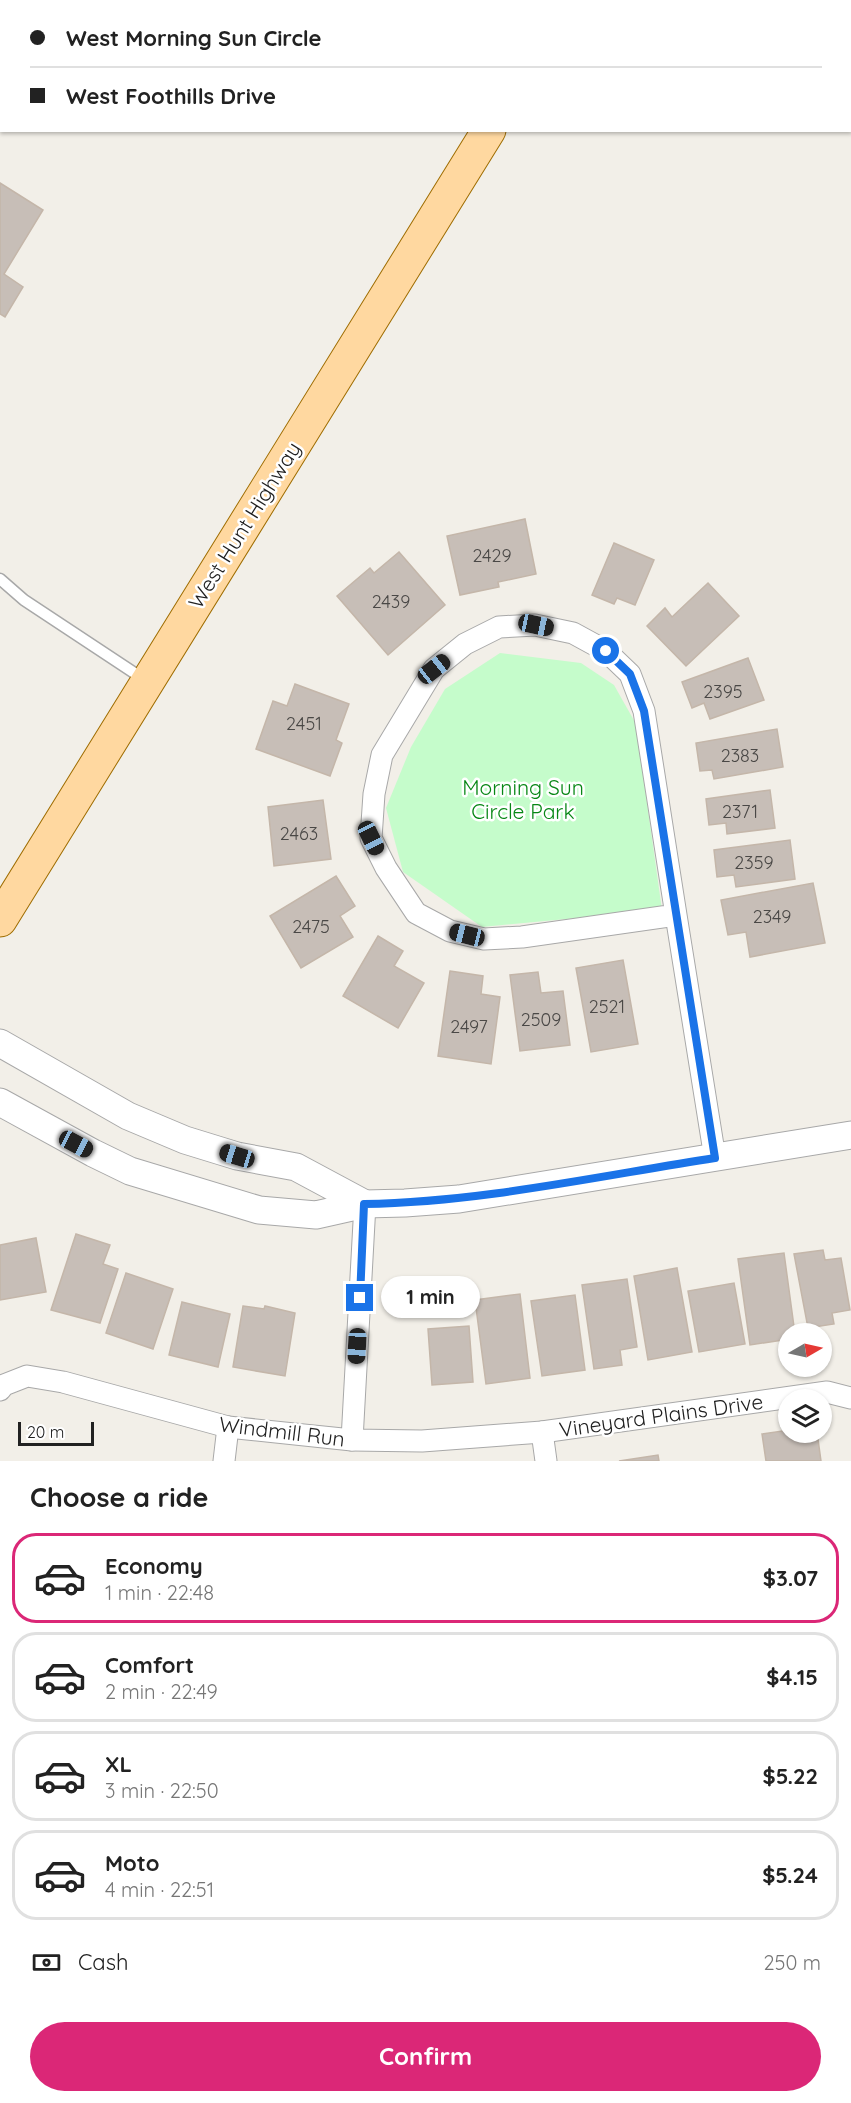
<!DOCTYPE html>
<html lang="en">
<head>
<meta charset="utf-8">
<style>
	:root { --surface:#fff; --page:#f2f2f2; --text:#222; --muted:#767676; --line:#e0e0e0; --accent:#db2777 }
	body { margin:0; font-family:Quicksand,sans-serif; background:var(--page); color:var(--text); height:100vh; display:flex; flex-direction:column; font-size:22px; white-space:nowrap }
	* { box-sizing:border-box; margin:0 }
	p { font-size:20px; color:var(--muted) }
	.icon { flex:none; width:33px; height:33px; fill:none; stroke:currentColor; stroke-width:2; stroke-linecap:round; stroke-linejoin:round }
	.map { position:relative; height:1461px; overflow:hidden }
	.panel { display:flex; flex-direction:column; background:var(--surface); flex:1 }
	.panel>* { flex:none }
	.hud { position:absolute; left:0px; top:0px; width:852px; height:132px; box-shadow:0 2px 4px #0004; display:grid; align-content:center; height:132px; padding:0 30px; background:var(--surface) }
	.needle { width:39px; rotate:81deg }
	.tools { position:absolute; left:778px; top:1323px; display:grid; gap:12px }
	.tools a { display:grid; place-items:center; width:54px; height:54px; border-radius:50%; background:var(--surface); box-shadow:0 2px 4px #0004; font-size:30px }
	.scale { position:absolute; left:18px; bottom:15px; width:76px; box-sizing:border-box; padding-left:6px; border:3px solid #212121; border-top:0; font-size:16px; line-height:21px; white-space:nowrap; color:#212121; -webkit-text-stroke:4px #fff; paint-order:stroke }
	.end { position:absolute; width:27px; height:27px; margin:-14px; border:8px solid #1a73e8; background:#fff; box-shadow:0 0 0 3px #fff }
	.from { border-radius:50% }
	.bubble { position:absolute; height:42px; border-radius:21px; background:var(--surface); box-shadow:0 2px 4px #0004; font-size:20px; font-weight:800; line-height:42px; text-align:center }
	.car { position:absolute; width:18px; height:36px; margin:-18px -9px; border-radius:8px; box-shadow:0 0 4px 2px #0007; background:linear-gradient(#222 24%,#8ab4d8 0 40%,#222 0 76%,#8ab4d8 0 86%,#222 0) }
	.hud b { display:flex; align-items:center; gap:21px; height:57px; font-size:22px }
	.hud b+b { border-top:2px solid var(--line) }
	.hud i { width:15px; height:15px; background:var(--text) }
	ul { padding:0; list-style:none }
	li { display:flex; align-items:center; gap:18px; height:90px; margin:0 12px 9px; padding:0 18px; border:3px solid var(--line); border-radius:24px }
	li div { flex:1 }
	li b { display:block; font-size:22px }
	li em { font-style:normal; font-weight:800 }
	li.current { border-color:var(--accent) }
	li>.icon { width:54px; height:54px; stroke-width:1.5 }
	h2 { padding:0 30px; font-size:27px; line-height:72px }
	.pay { display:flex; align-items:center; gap:15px; height:66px; padding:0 30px; font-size:22px }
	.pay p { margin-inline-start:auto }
	.action { display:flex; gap:12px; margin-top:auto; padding:12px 30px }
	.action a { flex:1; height:69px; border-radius:36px; background:var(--accent); color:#fff; font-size:24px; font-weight:800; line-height:69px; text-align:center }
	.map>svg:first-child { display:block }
	.park { fill:#c5fccb }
	.building { fill:#c7beb7; stroke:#c4b6a9; stroke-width:1.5 }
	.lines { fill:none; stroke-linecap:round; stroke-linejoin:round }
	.service-casing { stroke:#a8a8a8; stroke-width:13 }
	.minor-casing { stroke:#a8a8a8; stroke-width:23 }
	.tertiary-casing { stroke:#a8a8a8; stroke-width:29 }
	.primary-casing { stroke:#9f6d00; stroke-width:35 }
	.service { stroke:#fff; stroke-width:10 }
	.minor { stroke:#fff; stroke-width:21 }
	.tertiary { stroke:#fff; stroke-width:27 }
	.primary { stroke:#ffd8a0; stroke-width:33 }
	.route { stroke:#1a73e8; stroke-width:8 }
	.labels { text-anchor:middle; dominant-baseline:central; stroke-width:5; stroke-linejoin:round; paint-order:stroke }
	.number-label { font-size:18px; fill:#4a4846 }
	.street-label { font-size:21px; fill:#212121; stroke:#fff }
	.park-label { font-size:21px; fill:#078715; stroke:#fff }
</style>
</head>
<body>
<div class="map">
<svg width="851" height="1461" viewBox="0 0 851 1461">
	<rect width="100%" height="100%" fill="#f2efe8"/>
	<polygon class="park" points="500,653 581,663 614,685 636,724 662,910 482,927 403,872 386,808 411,747 445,689"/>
	<g class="building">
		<polygon points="0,183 43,210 4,274 23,287 5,317 0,314"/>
		<polygon points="525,519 536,574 498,582 499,587 460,595 447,536"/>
		<polygon points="614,543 654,560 635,605 617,598 614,604 592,595"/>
		<polygon points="399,552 445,605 388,655 337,596 370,568 374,573"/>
		<polygon points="708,583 739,616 686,666 647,626 665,608 672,617"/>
		<polygon points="748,658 764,700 710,719 704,703 692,708 682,682"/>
		<polygon points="295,684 349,704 336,740 342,743 330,776 256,749 273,701 287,706"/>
		<polygon points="777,729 783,767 714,779 712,770 700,771 696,743"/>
		<polygon points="770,790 775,828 727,834 726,823 709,825 706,799"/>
		<polygon points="323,800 331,859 274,866 268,807"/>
		<polygon points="790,840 795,879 736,887 734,875 717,877 714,850"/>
		<polygon points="336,876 355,906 340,916 353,937 301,968 270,916"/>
		<polygon points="813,883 825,943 750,957 746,932 728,935 721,900"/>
		<polygon points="378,936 403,951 394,966 424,983 398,1028 343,996"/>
		<polygon points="623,960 638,1044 591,1052 576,968"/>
		<polygon points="450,971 483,976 481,994 500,997 491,1064 438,1056"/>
		<polygon points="538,972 541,993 563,991 570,1045 520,1051 510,975"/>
		<polygon points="76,1234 110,1245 103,1264 118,1269 100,1323 51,1310"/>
		<polygon points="36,1238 46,1292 0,1300 0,1245"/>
		<polygon points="823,1250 825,1260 841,1258 850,1310 832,1313 834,1324 808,1328 794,1254"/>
		<polygon points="784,1253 795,1334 789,1334 789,1339 750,1345 738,1259"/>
		<polygon points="677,1268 692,1352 648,1360 634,1276"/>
		<polygon points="126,1273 173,1289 153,1349 106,1333"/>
		<polygon points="627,1279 637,1347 620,1350 622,1365 594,1369 582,1285"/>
		<polygon points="734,1283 745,1344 699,1352 688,1291"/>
		<polygon points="520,1294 530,1378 486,1384 475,1300"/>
		<polygon points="575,1295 585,1370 542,1376 531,1301"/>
		<polygon points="182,1302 230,1314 218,1367 169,1355"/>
		<polygon points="243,1306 264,1309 265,1306 295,1313 285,1376 233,1367"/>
		<polygon points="469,1326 473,1382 432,1385 428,1329"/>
		<polygon points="789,1430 789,1432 817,1432 821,1461 766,1461 762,1434"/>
		<polygon points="658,1455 659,1461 619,1461"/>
	</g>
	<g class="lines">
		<defs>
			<polyline id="service" points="0,579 24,600 145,680"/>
			<g id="minor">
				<polyline points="676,915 522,937 484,939 450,931 416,913 386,868 371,838 374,794 382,755 434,669 465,644 499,627 535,625 573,633 606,651 630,674 644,711 676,915 715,1158"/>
				<polyline points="0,1390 4,1385 27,1376 63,1382 228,1427 352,1440 422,1441 542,1432 827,1392 851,1398"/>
				<polyline points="542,1432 546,1461"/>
				<polyline points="352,1440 365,1204"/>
				<polyline points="224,1461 228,1427"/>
			</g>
			<g id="tertiary">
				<polyline points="0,1043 128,1116 185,1140 237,1156 296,1167 365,1204"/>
				<polyline points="0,1102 93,1153 130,1171 259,1210 316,1215 365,1204 405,1203 459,1199 851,1135"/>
			</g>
			<g id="primary">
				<polyline points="569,2 570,0"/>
				<polyline points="0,920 489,130"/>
			</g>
		</defs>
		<use href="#service" class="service-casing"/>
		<use href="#minor" class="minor-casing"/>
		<use href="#tertiary" class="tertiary-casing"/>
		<use href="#primary" class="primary-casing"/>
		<use href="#service" class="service"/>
		<use href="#minor" class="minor"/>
		<use href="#tertiary" class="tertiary"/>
		<use href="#primary" class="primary"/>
	</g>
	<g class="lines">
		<path class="route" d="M360 1298 364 1204C482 1202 599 1176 715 1158L644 711 630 674 606 651"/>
	</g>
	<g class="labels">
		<g class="number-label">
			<text x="492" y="555">2429</text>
			<text x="391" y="601">2439</text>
			<text x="723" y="691">2395</text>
			<text x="304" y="723">2451</text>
			<text x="740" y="755">2383</text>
			<text x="740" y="811">2371</text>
			<text x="299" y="833">2463</text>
			<text x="754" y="862">2359</text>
			<text x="772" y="916">2349</text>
			<text x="311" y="926">2475</text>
			<text x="607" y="1006">2521</text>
			<text x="541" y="1019">2509</text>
			<text x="469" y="1026">2497</text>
		</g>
		<g class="street-label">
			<text transform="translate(244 525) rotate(-58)">West Hunt Highway</text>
			<text transform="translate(661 1415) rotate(-8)">Vineyard Plains Drive</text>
			<text transform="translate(282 1431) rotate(7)">Windmill Run</text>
		</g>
		<g class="park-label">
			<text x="523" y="787">Morning Sun<tspan x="523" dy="24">Circle Park</tspan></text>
		</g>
	</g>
</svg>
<div class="tools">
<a><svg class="needle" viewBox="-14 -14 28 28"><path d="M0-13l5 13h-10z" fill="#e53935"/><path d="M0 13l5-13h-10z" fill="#767676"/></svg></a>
<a><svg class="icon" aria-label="layers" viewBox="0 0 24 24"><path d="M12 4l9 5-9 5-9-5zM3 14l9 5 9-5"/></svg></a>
</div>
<div class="scale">20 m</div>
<i class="end from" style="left:606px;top:651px"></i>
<i class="end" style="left:360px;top:1298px"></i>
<div class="bubble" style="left:381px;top:1276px;width:99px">1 min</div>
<i class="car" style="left:536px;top:625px;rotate:102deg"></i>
<i class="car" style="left:434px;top:669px;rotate:52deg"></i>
<i class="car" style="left:371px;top:838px;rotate:154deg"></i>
<i class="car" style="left:467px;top:935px;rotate:284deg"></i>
<i class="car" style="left:76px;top:1144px;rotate:118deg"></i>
<i class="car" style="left:237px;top:1156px;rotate:287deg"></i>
<i class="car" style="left:357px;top:1346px;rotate:183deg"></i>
<div class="hud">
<b><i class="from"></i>West Morning Sun Circle</b>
<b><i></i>West Foothills Drive</b>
</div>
</div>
<section class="panel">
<h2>Choose a ride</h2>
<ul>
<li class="current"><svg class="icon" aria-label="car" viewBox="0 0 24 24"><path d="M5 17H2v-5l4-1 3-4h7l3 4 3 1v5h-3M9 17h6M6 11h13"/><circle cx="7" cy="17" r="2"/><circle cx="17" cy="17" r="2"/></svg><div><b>Economy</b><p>1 min · 22:48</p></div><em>$3.07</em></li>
<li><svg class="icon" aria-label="car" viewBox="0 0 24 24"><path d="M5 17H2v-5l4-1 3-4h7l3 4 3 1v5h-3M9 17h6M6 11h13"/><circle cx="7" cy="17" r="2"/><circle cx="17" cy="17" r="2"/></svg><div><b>Comfort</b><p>2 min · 22:49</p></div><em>$4.15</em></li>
<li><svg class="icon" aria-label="car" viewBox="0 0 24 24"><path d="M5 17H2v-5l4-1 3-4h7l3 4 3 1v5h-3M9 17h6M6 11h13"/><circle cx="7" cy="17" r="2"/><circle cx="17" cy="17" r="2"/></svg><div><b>XL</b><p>3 min · 22:50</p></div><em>$5.22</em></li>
<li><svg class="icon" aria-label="car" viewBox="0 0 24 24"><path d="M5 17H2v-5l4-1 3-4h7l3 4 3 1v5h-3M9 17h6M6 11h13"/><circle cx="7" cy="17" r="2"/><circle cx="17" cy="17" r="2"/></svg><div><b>Moto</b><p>4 min · 22:51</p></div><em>$5.24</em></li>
</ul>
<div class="pay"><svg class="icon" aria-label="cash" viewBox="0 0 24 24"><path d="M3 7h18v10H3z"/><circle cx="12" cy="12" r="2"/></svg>Cash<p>250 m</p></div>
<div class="action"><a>Confirm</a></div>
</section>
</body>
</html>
